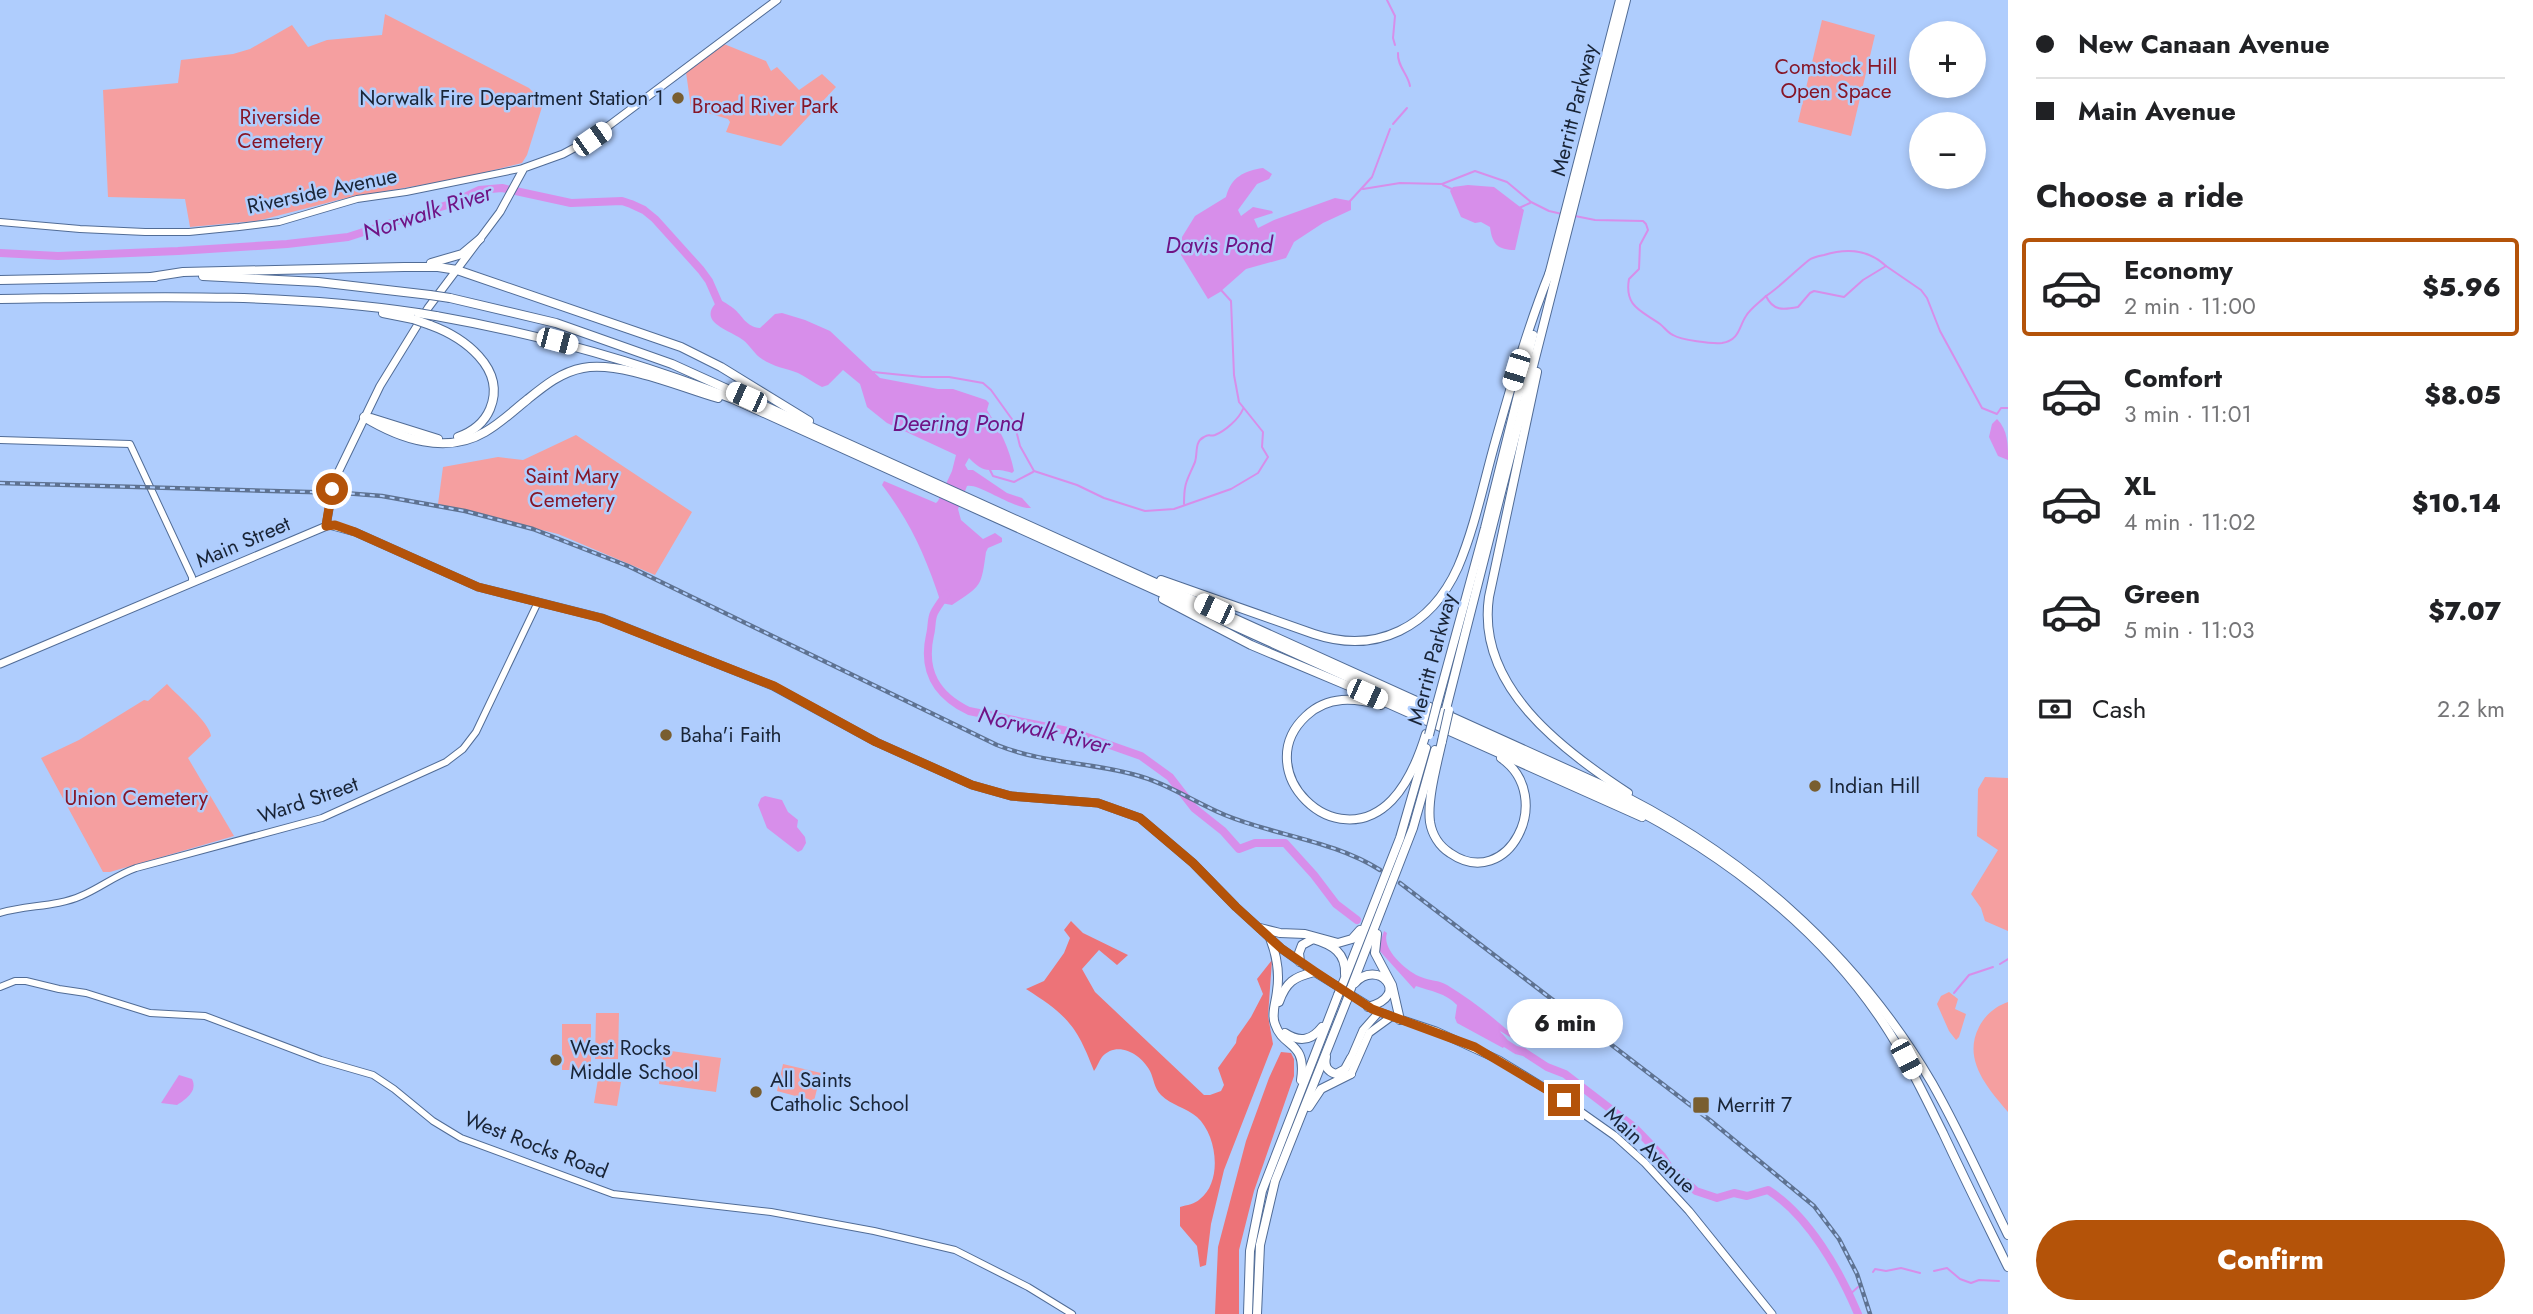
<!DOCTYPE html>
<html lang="en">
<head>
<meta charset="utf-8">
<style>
	:root { --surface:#fff; --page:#f6f6f6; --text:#202124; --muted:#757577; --line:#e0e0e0; --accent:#b45309 }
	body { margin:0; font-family:Jost,sans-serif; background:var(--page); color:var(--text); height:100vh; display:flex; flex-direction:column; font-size:26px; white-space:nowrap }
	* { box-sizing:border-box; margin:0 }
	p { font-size:23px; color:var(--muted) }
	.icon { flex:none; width:38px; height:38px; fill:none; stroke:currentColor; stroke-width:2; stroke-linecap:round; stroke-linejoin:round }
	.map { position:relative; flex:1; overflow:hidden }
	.drawer { display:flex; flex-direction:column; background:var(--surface); width:525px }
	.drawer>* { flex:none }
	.top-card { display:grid; align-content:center; height:154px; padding:0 28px; background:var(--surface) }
	.controls { position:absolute; left:1909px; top:21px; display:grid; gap:14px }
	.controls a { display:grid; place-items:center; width:77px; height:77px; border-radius:50%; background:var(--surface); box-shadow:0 4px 10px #0003; font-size:35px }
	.end { position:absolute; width:32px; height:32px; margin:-16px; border:9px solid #b45309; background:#fff; box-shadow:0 0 0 4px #fff }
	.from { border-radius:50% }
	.bubble { position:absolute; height:49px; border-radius:24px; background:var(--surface); box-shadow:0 4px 10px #0003; font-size:23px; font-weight:800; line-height:49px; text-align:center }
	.car { position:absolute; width:21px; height:42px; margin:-21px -10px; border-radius:9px; box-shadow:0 0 5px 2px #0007; background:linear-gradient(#fff 24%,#345 0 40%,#fff 0 76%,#345 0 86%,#fff 0) }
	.top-card b { display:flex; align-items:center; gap:24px; height:66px; font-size:26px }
	.top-card b+b { border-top:2px solid var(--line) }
	.top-card i { width:18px; height:18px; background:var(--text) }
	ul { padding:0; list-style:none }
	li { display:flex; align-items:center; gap:21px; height:98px; margin:0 14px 10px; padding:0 14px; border:4px solid transparent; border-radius:7px }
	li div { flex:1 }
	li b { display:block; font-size:26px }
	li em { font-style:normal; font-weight:800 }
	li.selected { border-color:var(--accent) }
	li>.icon { width:63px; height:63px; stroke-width:1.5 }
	h2 { padding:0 28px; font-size:32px; line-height:84px }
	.pay { display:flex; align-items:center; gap:18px; height:77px; padding:0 28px; font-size:26px }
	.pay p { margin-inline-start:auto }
	.cta { display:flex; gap:14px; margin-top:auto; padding:14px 28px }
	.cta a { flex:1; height:80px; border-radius:42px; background:var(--accent); color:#fff; font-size:28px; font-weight:800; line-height:80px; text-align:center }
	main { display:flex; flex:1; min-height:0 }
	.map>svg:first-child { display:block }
	.green { fill:#f59fa0 }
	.forest { fill:#ed7378 }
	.water { fill:#d78eea }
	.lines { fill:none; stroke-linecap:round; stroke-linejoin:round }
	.stream { stroke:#d78eea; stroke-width:2 }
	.river { stroke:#d78eea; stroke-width:8 }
	.secondary-casing { stroke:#516c96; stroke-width:8 }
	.primary-casing { stroke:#516c96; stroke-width:9 }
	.motorway-casing { stroke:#516c96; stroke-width:10 }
	.secondary { stroke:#fff; stroke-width:6 }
	.primary { stroke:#fff; stroke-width:7 }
	.motorway { stroke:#fff; stroke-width:8 }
	.rail-casing { stroke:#5e7291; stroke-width:4.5 }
	.rail { stroke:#afcdfd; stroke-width:2; stroke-dasharray:5; stroke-linecap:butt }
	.motorway-bridge-casing { stroke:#516c96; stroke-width:10; stroke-linecap:butt }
	.motorway-bridge { stroke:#fff; stroke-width:8 }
	.route { stroke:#b45309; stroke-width:9 }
	.poi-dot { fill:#795e30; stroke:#afcdfd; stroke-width:2.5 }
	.labels { text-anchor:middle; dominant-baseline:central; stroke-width:5; stroke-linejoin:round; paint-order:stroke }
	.park-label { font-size:21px; fill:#861627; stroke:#afcdfd }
	.poi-label { font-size:21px; fill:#192436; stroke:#afcdfd; text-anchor:start }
	.street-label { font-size:21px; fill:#192436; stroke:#afcdfd }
	.water-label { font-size:23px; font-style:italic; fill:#701385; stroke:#afcdfd }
</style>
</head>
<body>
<main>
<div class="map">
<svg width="2008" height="1314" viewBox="0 0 2008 1314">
	<rect width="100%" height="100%" fill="#afcdfd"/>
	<g class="green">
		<polygon points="385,14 529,88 538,97 542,107 527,155 522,163 462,178 346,198 257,221 190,227 185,199 108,197 103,90 178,83 181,60 233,54 250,49 292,25 308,47 327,40 382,35"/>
		<polygon points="1822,20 1875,35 1851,136 1798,122"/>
		<polygon points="724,44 766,61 771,71 777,67 799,90 822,74 836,87 781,146 726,132 730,122 728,119 691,108 686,72"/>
		<polygon points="576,435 692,512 655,575 558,534 438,504 443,467 498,457 523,460"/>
		<path d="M167 684C178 696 210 723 211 736L188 758 234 836 110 872H103L41 758 79 740 144 700 148 701Z"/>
		<polygon points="1985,777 2008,778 2008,931 1985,921 1981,908 1971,894 1998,850 1977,836 1978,789"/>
		<polygon points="1949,992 1958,999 1955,1009 1966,1014 1959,1037 1956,1040 1949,1031 1937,1004 1941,996"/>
		<path d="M2008 1002V1112C1988 1088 1962 1060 1979 1027 1985 1015 1996 1006 2008 1002Z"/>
		<polygon points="596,1013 619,1013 618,1059 595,1059"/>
		<rect x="562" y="1024" width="29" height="46"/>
		<polygon points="664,1050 721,1058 716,1092 659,1084"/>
		<polygon points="783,1064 821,1073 814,1101 777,1091"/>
		<polygon points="598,1079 621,1082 617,1106 594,1103"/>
	</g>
	<g class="forest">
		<path d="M1071 921 1083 933 1128 955 1117 965 1099 950 1082 969 1095 992 1204 1095H1210L1221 1091 1224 1085 1218 1068 1236 1043 1237 1037 1251 1017 1263 994 1257 979 1272 960 1268 1016 1273 1044 1224 1170 1211 1224 1206 1265 1200 1267 1197 1246 1180 1226V1207C1187 1205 1195 1204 1200 1199 1223 1181 1217 1135 1197 1117 1187 1108 1171 1105 1161 1095 1154 1088 1154 1079 1150 1071 1141 1054 1117 1040 1102 1057 1099 1061 1097 1067 1094 1071 1077 1026 1067 1015 1026 989L1044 981 1064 953 1070 938 1064 930Z"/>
		<polygon points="1281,1052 1291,1053 1294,1059 1294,1076 1254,1191 1239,1250 1239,1314 1215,1314 1218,1247 1246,1141 1269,1078"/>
	</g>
	<g class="water">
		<path d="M1263 168 1272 174 1269 179 1257 184 1238 210 1241 216 1253 207 1272 211 1273 213 1254 219 1258 228 1274 220 1335 198 1351 201V210L1323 223 1294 242 1286 258 1246 269 1220 292 1208 299 1181 255 1182 237 1195 216 1226 197C1231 177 1244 171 1263 168Z"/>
		<path d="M1468 185 1494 187 1524 210 1515 250C1498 250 1492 244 1490 227L1481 222 1475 223 1461 217 1450 191 1453 187Z"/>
		<path d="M714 297C719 299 728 304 733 308 743 316 746 327 760 328L775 314 782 313 805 320 830 331 880 378 938 389H953L986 400 989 403 987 410C1000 430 1009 447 1014 471L1012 473C991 465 988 478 969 458L965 465 968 470H973L1007 493 1022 498 1031 508C1013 509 979 483 967 486L958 509 961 520 983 539 995 533 1002 538V542L988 548 986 552C981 587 982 585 952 605L941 603C926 557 911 523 882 485L884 481 936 503 938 501 952 471 956 455 887 423 867 407 860 384 843 370 828 385 822 387C814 383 806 377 798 373 785 368 774 367 762 359 754 354 750 345 743 340 730 330 699 323 715 304Z"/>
		<path d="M1997 419C2008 430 2008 445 2008 460L1998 456 1989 437 1992 424Z"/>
		<polygon points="765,796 782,800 788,812 798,820 797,827 805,837 806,843 802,850 798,852 767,828 758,805 761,798"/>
		<path d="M1384 931 1387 933C1381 949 1407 972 1421 977 1430 981 1439 980 1447 985 1470 999 1493 1017 1513 1035L1510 1037 1500 1031 1507 1043 1503 1048 1457 1023 1455 1018 1457 1005C1446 993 1430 991 1416 986L1414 989 1378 949Z"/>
		<path d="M179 1075 192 1079C198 1091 186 1099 177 1105L161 1103Z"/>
	</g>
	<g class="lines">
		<g class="stream">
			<polyline points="1387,0 1395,16 1393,38 1395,45"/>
			<path d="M1398 53C1397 66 1408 74 1410 86"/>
			<polyline points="1393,124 1407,108"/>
			<polyline points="1443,185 1454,190"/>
			<polyline points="1363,189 1400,183 1442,184 1475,171 1507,182 1531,202 1549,211 1562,214"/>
			<polyline points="1350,201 1372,177 1390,129"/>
			<polyline points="1519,208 1530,203"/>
			<path d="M1575 216 1595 220 1643 221 1646 224 1648 230 1640 245 1639 269 1629 279C1624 307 1642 311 1660 324 1664 327 1668 333 1673 335 1681 340 1712 344 1722 343 1740 340 1739 326 1746 316 1750 309 1760 302 1766 296 1773 311 1783 310 1798 307L1810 293 1814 291 1844 297 1863 280 1886 266 1921 290 1927 298 1940 331 1982 408 1997 414 2001 408H2008"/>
			<path d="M1766 296C1781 286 1794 272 1809 260 1813 257 1819 256 1824 255 1847 248 1868 249 1886 266"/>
			<polyline points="873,372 922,377 949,377 983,383 991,390 1014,422 1020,446 1034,471 1077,485 1104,498 1145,511 1174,509 1231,489 1258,473 1268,457 1262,447 1263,432 1239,402 1234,375 1231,301 1221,290"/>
			<polyline points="990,470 993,476 1014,482 1033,472"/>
			<path d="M1184 504C1184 482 1187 481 1195 462 1198 453 1194 442 1204 437 1210 433 1208 437 1215 435 1225 431 1239 419 1243 409"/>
			<polyline points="2000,964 2008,959"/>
			<polyline points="1954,993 1969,975 1993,967"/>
			<polyline points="1934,1271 1947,1268 1960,1279 1971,1283 1979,1280 1999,1281"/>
			<polyline points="1873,1272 1875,1269 1886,1271 1901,1268 1920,1273"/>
			<polyline points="1848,1296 1858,1287"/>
		</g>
		<g class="river">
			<polyline points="0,253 58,256 178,251 287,244 348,237 450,204 479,190 502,188 571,203 622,201 631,204 644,210 655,219 701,270 709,281 720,306"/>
			<path d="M946 594C942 601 937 607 934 613 931 619 932 628 930 635 922 671 936 695 969 711L1073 732 1141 756 1170 777 1194 808 1223 831 1239 849 1255 843H1285L1314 875 1336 904 1357 920"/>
			<path d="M1500 1037 1505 1043 1516 1050 1524 1052 1547 1067 1565 1074 1634 1127 1662 1156 1669 1167 1696 1191 1717 1198 1734 1193 1747 1196 1768 1190C1808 1215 1840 1271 1858 1314"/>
		</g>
		<defs>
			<g id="secondary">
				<polyline points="0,222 80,229 145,232 189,232 239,227 279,222 357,199 406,192 524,168"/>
				<polyline points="0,440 130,444 192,577 192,582"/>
				<path d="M0 913C26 905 56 907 81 896 100 888 116 875 136 868L322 818 446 762 463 749 476 732 538 602"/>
				<polyline points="0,987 15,981 26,981 59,989 86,993 150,1013 205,1016 321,1060 373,1075 394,1089 433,1121 461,1138 613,1194 771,1212 874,1231 955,1250 1028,1287 1072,1314"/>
			</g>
			<g id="primary">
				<polyline points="326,526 334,481 380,386 428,308 500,212 524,168 563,154 591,139 777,0"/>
				<polyline points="0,664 329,525 355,532 478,587 602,618 773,686 876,742 972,785 1011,796 1098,803 1140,818 1193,863 1236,907 1282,949 1314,972 1379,1012 1436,1031 1499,1060 1564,1100 1615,1136 1645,1163 1689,1211 1772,1314"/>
				<polyline points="1351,1058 1363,1030 1379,1012"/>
				<polyline points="1351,1074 1369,1033 1391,1017"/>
			</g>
			<g id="motorway">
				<polyline points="431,263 462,254 480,239"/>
				<polyline points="1549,275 1620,0"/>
				<polyline points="203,276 318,282 430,295"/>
				<polyline points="151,277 183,272 404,267 438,267 457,270 681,347 721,367 809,421"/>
				<polyline points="0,280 155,277"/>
				<path d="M450 298 556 323 672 364 1602 785C1739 850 1855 951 1932 1083 1960 1132 1983 1184 2008 1235"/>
				<path d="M0 299C140 297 279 292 418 313"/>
				<polyline points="383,313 413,319"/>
				<path d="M436 316C538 334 636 361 733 399L1597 790C1707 842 1814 919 1882 1021 1906 1057 1924 1095 1943 1133 1964 1178 1986 1222 2008 1267"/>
				<path d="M430 325C463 337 507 368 490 409 484 423 472 432 458 437"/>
				<path d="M1537 372 1489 597C1476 686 1562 750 1628 793"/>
				<path d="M364 417C400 439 446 455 485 432 501 423 514 410 528 399 544 386 561 372 583 368 621 361 680 387 718 398"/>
				<polyline points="371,418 438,439"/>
				<path d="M1161 580 1314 634C1377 655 1431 627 1458 567 1475 527 1484 481 1496 439 1512 383 1528 326 1550 272"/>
				<polyline points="1163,599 1251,645 1351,687 1642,817"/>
				<polyline points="1437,704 1485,528 1533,335"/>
				<path d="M1381 705C1355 698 1328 695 1306 716 1248 770 1335 859 1392 800 1409 782 1419 757 1426 734"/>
				<polyline points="1446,709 1626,0"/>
				<path d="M1442 741C1437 764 1427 799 1430 822 1432 834 1439 846 1450 853 1508 893 1557 797 1501 758"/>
				<polyline points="1260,928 1280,933 1305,934 1338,943 1352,939 1360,930"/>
				<polyline points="1377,934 1375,953 1392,985 1400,1020"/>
				<path d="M1270 938C1277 956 1280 972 1277 991 1276 1002 1271 1014 1275 1024 1283 1049 1307 1040 1301 1080"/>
				<path d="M1300 962 1299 953 1302 945 1313 939C1333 945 1346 953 1345 974"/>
				<polyline points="1343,983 1400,838 1426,748"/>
				<path d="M1355 983C1377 958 1413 995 1368 1007"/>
				<polyline points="1351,988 1413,828 1435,750"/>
				<path d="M1279 1002C1286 982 1294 977 1314 972"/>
				<path d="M1285 1033C1300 1043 1312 1040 1322 1027"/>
				<path d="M1326 1057C1324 1066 1327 1071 1336 1074L1345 1069 1351 1058"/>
				<polyline points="1309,1107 1321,1089 1351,1074"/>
				<polyline points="1248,1314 1250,1251 1262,1191 1338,995"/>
				<polyline points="1257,1314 1260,1245 1275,1181 1347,1000"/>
			</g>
		</defs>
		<use href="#secondary" class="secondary-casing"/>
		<use href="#primary" class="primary-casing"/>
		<use href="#motorway" class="motorway-casing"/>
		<use href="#secondary" class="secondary"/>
		<use href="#primary" class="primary"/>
		<use href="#motorway" class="motorway"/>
		<defs>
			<g id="rail">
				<path d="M0 483 344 493 382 496 465 511 533 529 628 566 997 745C1042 763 1087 762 1132 774 1165 782 1194 802 1225 815 1276 836 1332 840 1380 870"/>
				<polyline points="1400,883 1711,1121 1814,1206 1839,1239 1857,1274 1870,1314"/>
			</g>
		</defs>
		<use href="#rail" class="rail-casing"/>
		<use href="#rail" class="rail"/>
		<defs>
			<g id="motorway-bridge">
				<polyline points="430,295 450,298"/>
				<polyline points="418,313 436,316"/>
				<polyline points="413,319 430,325"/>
				<polyline points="1429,735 1437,704"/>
				<polyline points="1442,741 1449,710"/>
				<polyline points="1338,995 1343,983"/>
				<polyline points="1347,1000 1351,988"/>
			</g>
		</defs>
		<use href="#motorway-bridge" class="motorway-bridge-casing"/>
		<use href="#motorway-bridge" class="motorway-bridge"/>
	</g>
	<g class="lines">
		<polyline class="route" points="332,489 326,526 335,525 355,532 478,587 601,618 774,686 876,742 972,785 1011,796 1098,803 1140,818 1193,863 1236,907 1282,949 1314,971 1372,1009 1475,1047 1564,1100"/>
	</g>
	<g class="poi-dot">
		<circle cx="678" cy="98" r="7"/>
		<circle cx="666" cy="735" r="7"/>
		<circle cx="1815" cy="786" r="7"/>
		<circle cx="556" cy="1060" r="7"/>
		<circle cx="756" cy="1092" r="7"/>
		<rect x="1692" y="1096" width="18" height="18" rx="3.5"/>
	</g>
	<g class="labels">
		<g class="park-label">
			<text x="1836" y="67">Comstock Hill<tspan x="1836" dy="24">Open Space</tspan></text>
			<text x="765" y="106">Broad River Park</text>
			<text x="280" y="117">Riverside<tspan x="280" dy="24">Cemetery</tspan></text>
			<text x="572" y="476">Saint Mary<tspan x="572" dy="24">Cemetery</tspan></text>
			<text x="136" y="798">Union Cemetery</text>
		</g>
		<g class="poi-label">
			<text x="664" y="98" text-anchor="end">Norwalk Fire Department Station 1</text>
			<text x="680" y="735">Baha'i Faith</text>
			<text x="1829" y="786">Indian Hill</text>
			<text x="570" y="1048">West Rocks<tspan x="570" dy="24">Middle School</tspan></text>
			<text x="770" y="1080">All Saints<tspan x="770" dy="24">Catholic School</tspan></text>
			<text x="1717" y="1105">Merritt 7</text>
		</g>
		<g class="street-label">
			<text transform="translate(1574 110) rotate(-76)">Merritt Parkway</text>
			<text transform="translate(322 191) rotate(-12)">Riverside Avenue</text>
			<text transform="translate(243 542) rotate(-23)">Main Street</text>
			<text transform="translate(1432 659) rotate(-75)">Merritt Parkway</text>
			<text transform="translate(308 800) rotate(-19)">Ward Street</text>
			<text transform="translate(536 1145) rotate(21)">West Rocks Road</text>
			<text transform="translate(1650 1150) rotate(43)">Main Avenue</text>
		</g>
		<g class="water-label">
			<text transform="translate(427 212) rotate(-18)">Norwalk River</text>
			<text x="1219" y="245">Davis Pond</text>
			<text x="958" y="423">Deering Pond</text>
			<text transform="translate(1044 730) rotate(14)">Norwalk River</text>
		</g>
	</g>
</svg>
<div class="controls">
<a>+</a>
<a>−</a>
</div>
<i class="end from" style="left:332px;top:489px"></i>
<i class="end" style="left:1564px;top:1100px"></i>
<div class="bubble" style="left:1507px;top:999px;width:116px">6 min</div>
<i class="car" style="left:592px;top:139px;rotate:55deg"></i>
<i class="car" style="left:557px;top:341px;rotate:105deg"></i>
<i class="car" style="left:1516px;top:370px;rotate:197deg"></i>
<i class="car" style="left:746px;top:397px;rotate:294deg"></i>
<i class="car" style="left:1214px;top:609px;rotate:295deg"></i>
<i class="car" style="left:1367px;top:694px;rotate:114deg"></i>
<i class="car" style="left:1906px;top:1059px;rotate:152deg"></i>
</div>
<section class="drawer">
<div class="top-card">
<b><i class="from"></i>New Canaan Avenue</b>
<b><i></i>Main Avenue</b>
</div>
<h2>Choose a ride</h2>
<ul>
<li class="selected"><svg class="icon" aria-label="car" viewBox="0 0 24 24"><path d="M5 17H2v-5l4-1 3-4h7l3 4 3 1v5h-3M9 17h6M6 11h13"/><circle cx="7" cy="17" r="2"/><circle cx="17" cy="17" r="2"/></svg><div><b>Economy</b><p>2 min · 11:00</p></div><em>$5.96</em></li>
<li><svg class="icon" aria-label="car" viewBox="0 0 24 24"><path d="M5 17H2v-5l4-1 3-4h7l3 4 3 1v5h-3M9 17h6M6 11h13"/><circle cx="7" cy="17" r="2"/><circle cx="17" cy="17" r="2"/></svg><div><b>Comfort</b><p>3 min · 11:01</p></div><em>$8.05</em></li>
<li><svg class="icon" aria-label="car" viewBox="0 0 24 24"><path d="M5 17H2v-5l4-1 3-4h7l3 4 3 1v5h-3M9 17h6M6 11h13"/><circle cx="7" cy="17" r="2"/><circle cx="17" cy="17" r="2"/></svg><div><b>XL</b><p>4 min · 11:02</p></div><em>$10.14</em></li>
<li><svg class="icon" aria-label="car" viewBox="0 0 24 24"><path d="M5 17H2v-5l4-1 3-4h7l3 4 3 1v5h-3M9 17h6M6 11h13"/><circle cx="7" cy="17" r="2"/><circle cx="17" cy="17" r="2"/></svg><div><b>Green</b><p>5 min · 11:03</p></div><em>$7.07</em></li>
</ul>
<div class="pay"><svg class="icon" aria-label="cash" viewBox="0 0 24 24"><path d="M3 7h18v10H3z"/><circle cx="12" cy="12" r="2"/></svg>Cash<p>2.2 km</p></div>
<div class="cta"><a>Confirm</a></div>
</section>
</main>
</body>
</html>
